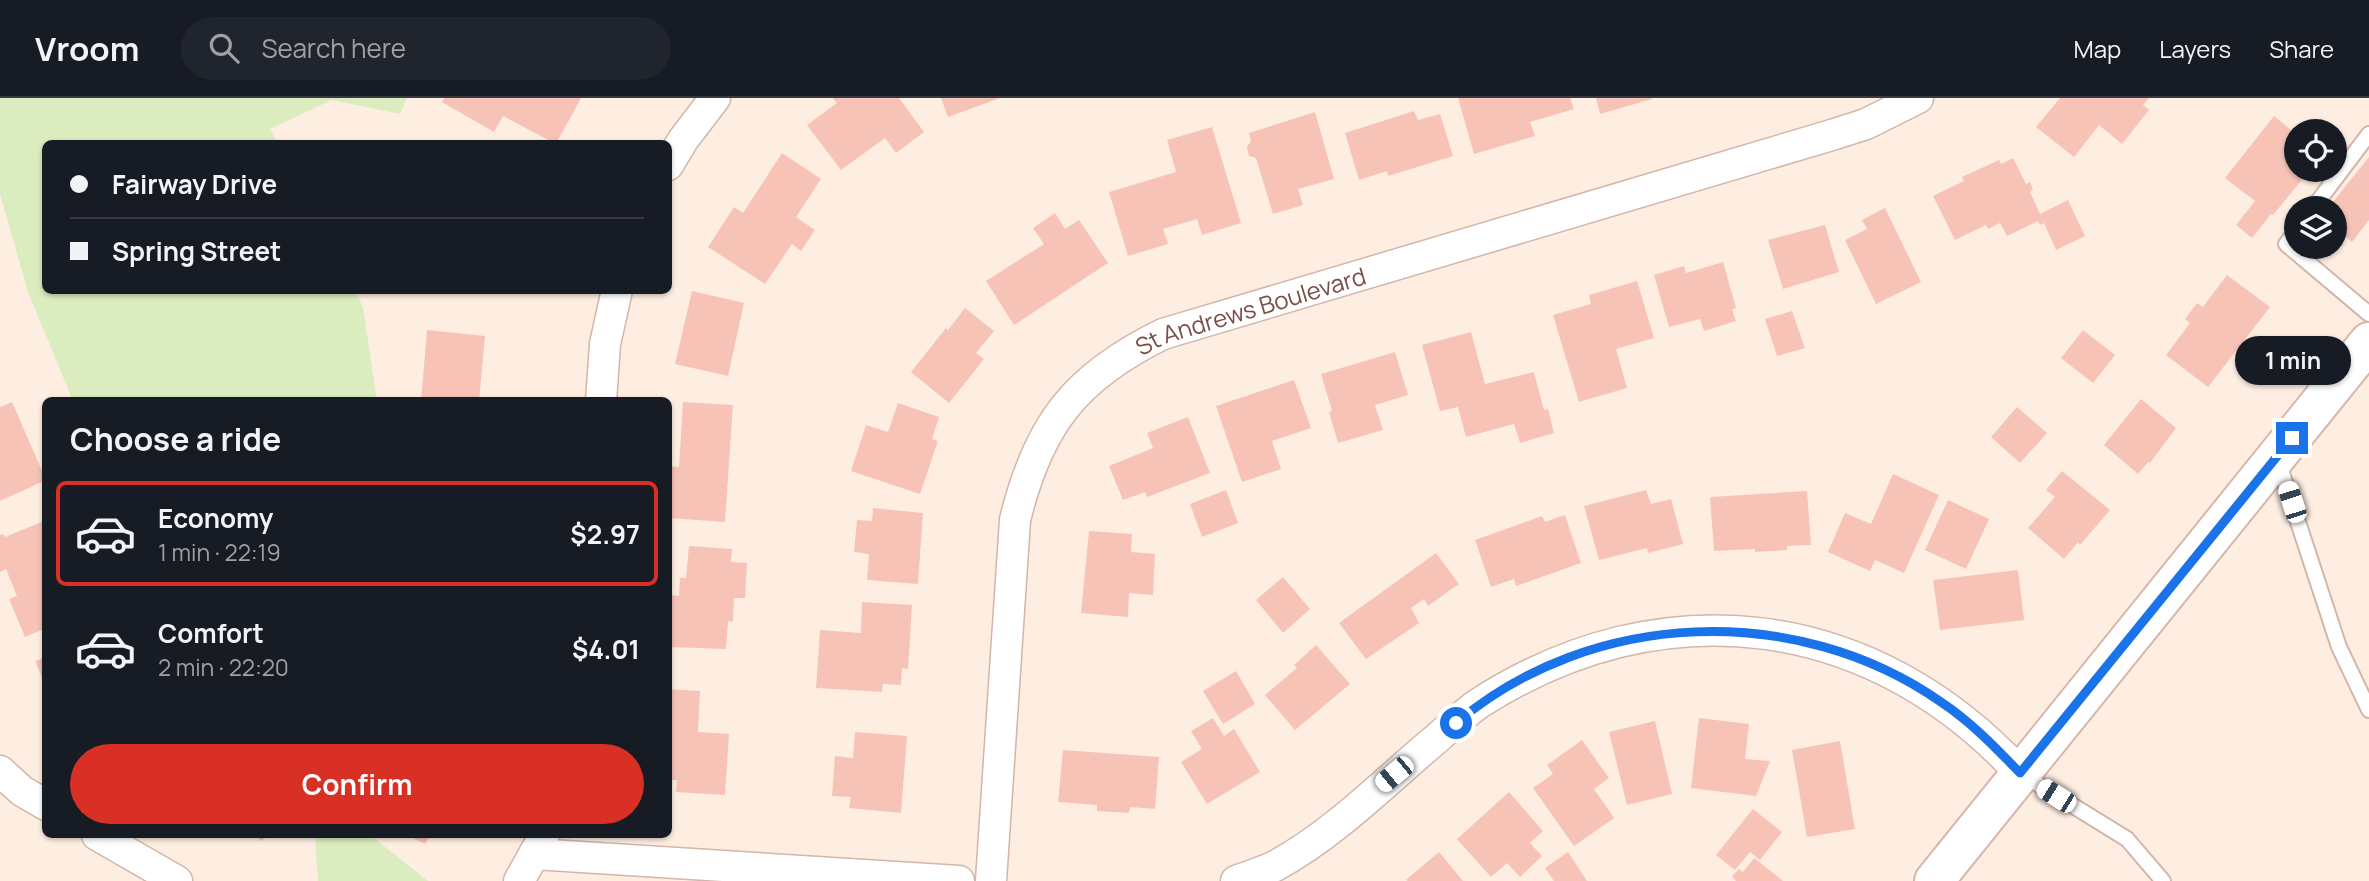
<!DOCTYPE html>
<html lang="en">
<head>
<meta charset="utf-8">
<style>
	:root { --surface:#171b24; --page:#20242c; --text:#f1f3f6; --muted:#9ea1a6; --line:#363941; --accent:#d93025 }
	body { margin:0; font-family:Manrope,sans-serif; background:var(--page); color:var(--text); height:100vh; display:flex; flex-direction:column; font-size:26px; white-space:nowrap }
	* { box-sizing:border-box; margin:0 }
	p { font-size:23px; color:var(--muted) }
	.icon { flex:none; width:38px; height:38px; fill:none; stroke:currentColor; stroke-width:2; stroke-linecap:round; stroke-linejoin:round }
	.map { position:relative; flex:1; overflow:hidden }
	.details { position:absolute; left:42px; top:299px; width:630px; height:441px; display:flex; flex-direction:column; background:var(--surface); border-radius:10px; box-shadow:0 2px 5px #0004 }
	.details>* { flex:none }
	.guide { position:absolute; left:42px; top:42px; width:630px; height:154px; border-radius:10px; box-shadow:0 2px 5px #0004; display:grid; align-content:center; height:154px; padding:0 28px; background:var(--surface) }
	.tools { position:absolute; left:2284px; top:21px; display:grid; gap:14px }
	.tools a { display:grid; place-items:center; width:63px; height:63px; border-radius:50%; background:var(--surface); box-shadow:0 2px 5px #0004; font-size:35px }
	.end { position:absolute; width:32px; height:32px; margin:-16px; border:9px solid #1a73e8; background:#fff; box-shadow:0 0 0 4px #fff }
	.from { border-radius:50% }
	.bubble { position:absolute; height:49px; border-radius:24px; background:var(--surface); box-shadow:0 2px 5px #0004; font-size:23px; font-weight:700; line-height:49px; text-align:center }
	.car { position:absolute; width:21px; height:42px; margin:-21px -10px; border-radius:9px; box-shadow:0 0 5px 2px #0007; background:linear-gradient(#fff 24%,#345 0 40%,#fff 0 76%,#345 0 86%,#fff 0) }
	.guide b { display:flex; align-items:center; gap:24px; height:66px; font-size:26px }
	.guide b+b { border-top:2px solid var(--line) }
	.guide i { width:18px; height:18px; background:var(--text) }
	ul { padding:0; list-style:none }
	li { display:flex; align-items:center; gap:21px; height:105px; margin:0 14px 10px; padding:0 14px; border:4px solid transparent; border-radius:10px }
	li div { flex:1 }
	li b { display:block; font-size:26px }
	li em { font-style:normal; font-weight:700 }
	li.on { border-color:var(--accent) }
	li>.icon { width:63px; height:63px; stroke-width:1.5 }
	h2 { padding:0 28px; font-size:32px; line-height:84px }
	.action { display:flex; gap:14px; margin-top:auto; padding:14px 28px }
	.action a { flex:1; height:80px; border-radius:42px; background:var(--accent); color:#fff; font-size:28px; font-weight:700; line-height:80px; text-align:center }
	header { display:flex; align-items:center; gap:42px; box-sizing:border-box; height:98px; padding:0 35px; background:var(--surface); border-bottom:2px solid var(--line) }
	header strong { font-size:33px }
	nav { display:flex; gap:38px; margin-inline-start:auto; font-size:24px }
	.search { width:490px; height:63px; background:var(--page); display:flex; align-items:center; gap:18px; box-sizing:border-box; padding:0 24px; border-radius:38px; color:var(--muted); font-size:26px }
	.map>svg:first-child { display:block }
	.green { fill:#dbedbf }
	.building { fill:#f7c3b7 }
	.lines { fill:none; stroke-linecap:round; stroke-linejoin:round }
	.service-casing { stroke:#d3b5aa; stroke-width:18 }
	.minor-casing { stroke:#d3b5aa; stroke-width:33 }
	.secondary-casing { stroke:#d9b5a9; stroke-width:42 }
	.service { stroke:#fff; stroke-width:14 }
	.minor { stroke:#fff; stroke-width:30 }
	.secondary { stroke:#fff; stroke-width:38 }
	.route { stroke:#1a73e8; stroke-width:9 }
	.labels { text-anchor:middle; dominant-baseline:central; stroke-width:6; stroke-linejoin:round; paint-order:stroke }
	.street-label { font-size:24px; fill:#794e46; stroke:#fff3eb }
</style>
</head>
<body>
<header>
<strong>Vroom</strong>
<div class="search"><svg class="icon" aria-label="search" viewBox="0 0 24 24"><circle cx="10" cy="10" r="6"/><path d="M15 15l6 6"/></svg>Search here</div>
<nav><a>Map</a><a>Layers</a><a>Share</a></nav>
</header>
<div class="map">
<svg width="2369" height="783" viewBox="0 0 2369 783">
	<rect width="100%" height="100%" fill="#feeee2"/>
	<g class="green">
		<polygon points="0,0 407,0 400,16 332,2 270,31 278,45 46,46 46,192 355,193 363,209 377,303 73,303 28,194 0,96"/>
		<polygon points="315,737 370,737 428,783 318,783"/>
	</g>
	<g class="building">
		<polygon points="444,0 581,0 556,46 503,18 494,34 442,4"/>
		<polygon points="833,0 899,0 924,34 896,55 885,40 841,72 807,27 837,5"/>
		<polygon points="941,0 1000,0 948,19"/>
		<polygon points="1458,0 1570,0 1574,11 1530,24 1535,38 1474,56"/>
		<polygon points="1596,0 1652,0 1652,1 1600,16"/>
		<polygon points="2060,0 2149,0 2143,7 2149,12 2122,46 2099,27 2074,59 2036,29"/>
		<polygon points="1414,13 1418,22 1440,16 1453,58 1388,78 1387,73 1359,82 1345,35"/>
		<polygon points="1315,14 1334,81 1298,91 1303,107 1273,116 1256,60 1249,58 1247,49 1251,43 1249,35"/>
		<polygon points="2274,18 2296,36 2296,72 2310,72 2273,117 2271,116 2252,140 2236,127 2255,103 2225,80"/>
		<polygon points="1212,29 1241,125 1202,137 1197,121 1163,131 1168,146 1128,158 1109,94 1176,74 1167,42"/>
		<polygon points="782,55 821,81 796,119 815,132 801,153 792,146 765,186 708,149 734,109 743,115"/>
		<polygon points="2369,59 2369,122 2352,144 2334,130 2334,110 2328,110"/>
		<polygon points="2013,60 2026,86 2030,84 2033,92 2030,94 2040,116 2068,102 2085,138 2056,152 2044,125 2040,127 2038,123 2007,138 2000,125 1988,131 1986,127 1955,142 1933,98 1964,83 1962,79 1999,62 2001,66"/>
		<polygon points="1885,110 1921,184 1876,206 1845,142 1867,131 1862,122"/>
		<polygon points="1055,115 1065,131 1079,122 1108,165 1014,227 986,183 1044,146 1033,130"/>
		<polygon points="1825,127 1839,174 1783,191 1768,142"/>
		<polygon points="1723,164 1736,210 1732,211 1736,223 1704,233 1700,221 1669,229 1654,177 1684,168 1686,175"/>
		<polygon points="2227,177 2270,209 2208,289 2166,257 2190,225 2185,221 2197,205 2203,209"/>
		<polygon points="1637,183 1654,240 1616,251 1627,290 1579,304 1553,217 1591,206 1589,197"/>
		<polygon points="692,193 744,205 728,278 675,266"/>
		<polygon points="965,210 994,233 976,255 984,261 949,305 911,274 946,230 948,232"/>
		<polygon points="1792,213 1805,250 1777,258 1765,221"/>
		<polygon points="427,232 485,238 479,303 421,303"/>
		<polygon points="2083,232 2115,257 2093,285 2061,260"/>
		<polygon points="1471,234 1485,286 1534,274 1544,312 1548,311 1554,335 1520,345 1514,326 1466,339 1458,309 1440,313 1422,247"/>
		<polygon points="1395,254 1408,297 1375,307 1383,332 1338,345 1329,314 1332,313 1321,276"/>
		<polygon points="1294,282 1311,330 1272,343 1281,371 1242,384 1216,308"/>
		<polygon points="2141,301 2176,330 2150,365 2148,364 2138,376 2104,347"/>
		<polygon points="12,304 46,382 0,403 0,309"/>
		<polygon points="683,304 733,307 725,424 668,420 668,368 679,369"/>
		<polygon points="898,305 939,319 932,341 938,343 920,396 851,373 866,327 888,334"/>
		<polygon points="2017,309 2047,335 2020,365 1991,339"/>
		<polygon points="1188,319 1210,375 1147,399 1145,394 1123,402 1109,368 1153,350 1147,335"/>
		<polygon points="2062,373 2110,412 2080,447 2078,444 2064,461 2028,430 2055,399 2046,392"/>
		<polygon points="1893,376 1939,397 1904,475 1875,462 1870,473 1828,454 1845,415 1871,426"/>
		<polygon points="1226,392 1238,425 1202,439 1190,406"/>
		<polygon points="1646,392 1651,406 1671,401 1683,446 1648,455 1647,450 1599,462 1584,408"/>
		<polygon points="1807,393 1811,447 1787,448 1787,452 1755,454 1755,451 1714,453 1710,399"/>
		<polygon points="1948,402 1989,421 1966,471 1925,452"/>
		<polygon points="873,410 923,415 918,486 867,482 869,456 854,454 857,422 872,423"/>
		<polygon points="1565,417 1581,465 1516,488 1514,481 1491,489 1475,442 1542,418 1545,424"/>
		<polygon points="44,423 46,530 25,539 9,501 17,498 6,471 0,474 0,437 3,436 5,439"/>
		<polygon points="1089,433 1132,436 1131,454 1155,456 1153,497 1129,495 1128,519 1081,515"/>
		<polygon points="689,448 732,451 731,464 747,465 745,500 734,500 733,524 728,523 726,551 668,549 668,497 679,498 680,480 686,480"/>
		<polygon points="1436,455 1459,486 1428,508 1424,501 1411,510 1419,525 1366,561 1339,525"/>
		<polygon points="2018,472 2024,522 1940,532 1933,482"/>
		<polygon points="1283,479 1310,511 1283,535 1256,502"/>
		<polygon points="862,504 912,507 908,571 902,570 901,587 883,586 882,594 816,590 820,532 861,535"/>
		<polygon points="1316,547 1350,586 1295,632 1265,597 1297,570 1294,567"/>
		<polygon points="46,559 46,589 35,563"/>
		<polygon points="1236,573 1255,606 1223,626 1203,593"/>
		<polygon points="668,591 700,593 698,634 729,636 725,697 676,694 677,682 668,682"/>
		<polygon points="1213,620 1224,638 1234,631 1260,674 1207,706 1181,664 1202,651 1191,633"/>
		<polygon points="1699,620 1749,626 1745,661 1770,663 1756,698 1691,690"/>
		<polygon points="1655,623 1672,696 1627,707 1609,634"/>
		<polygon points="855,634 907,638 901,715 849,710 851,699 832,698 835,658 853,660"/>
		<polygon points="1582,642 1609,680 1594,691 1614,720 1574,748 1533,690 1553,676 1547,667"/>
		<polygon points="1840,643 1855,731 1807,739 1792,652"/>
		<polygon points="1063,652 1159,659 1155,711 1130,709 1129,715 1097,713 1097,707 1058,704"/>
		<polygon points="1509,694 1543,733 1530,745 1542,758 1520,779 1507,765 1491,779 1457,741"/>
		<polygon points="1753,711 1782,734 1760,762 1750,754 1735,772 1716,757"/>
		<polygon points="256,737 270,737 261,743"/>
		<polygon points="407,737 430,737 425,746"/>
		<polygon points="1439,754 1463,783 1408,783 1406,782"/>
		<polygon points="1568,754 1587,783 1554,783 1545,770"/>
		<polygon points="1754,760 1783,783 1736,783 1732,778 1739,771 1743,774"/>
	</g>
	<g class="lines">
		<defs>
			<g id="service">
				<polyline points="2313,110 2369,36"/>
				<polyline points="2296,133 2286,146 2369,216"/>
				<polyline points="2278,363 2339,549 2369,612"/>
				<polyline points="2023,677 2127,741 2163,783"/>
			</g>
			<g id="minor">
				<polyline points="668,67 683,42 715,0"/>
				<polyline points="601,303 605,246 617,192"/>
				<polyline points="0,673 22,693 46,707"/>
				<polyline points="97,737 177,783"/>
				<polyline points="534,756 959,783"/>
				<polyline points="519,783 543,740"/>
				<path id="s1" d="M991 783 1015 422C1038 327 1075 279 1163 236L1835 36 1866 26 1918 0"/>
				<path d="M1236 783C1249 778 1263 774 1275 768 1331 738 1381 688 1429 647 1445 634 1461 618 1478 606 1662 487 1872 514 2020 675"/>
			</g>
			<polyline id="secondary" points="1934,783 2369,244"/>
		</defs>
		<use href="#service" class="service-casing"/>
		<use href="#minor" class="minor-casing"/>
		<use href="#secondary" class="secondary-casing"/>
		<use href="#service" class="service"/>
		<use href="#minor" class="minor"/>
		<use href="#secondary" class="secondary"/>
	</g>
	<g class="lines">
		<path class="route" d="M1456 625C1591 511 1796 503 1941 604 1971 624 1995 649 2020 675L2292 340"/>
	</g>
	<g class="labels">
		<g class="street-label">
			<text stroke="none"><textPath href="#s1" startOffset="700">St Andrews Boulevard</textPath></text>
		</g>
	</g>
</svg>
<div class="tools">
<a><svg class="icon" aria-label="locate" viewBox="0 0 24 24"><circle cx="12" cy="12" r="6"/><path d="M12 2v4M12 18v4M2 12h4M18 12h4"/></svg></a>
<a><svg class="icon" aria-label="layers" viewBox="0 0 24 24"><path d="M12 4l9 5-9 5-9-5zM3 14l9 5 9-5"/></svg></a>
</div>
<i class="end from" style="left:1456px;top:625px"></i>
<i class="end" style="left:2292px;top:340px"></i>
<div class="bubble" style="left:2235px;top:238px;width:116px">1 min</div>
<i class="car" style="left:2292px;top:404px;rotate:342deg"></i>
<i class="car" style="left:1394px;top:676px;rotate:230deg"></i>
<i class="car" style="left:2056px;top:698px;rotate:302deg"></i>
<div class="guide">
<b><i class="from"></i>Fairway Drive</b>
<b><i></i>Spring Street</b>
</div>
<section class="details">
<h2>Choose a ride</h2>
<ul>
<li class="on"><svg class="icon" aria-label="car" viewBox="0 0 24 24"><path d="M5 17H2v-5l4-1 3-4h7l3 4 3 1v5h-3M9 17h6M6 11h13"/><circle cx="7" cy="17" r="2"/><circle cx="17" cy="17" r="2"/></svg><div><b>Economy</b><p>1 min · 22:19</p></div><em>$2.97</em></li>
<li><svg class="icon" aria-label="car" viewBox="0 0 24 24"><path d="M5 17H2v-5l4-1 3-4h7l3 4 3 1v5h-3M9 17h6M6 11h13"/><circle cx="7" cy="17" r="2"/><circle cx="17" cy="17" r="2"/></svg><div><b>Comfort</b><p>2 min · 22:20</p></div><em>$4.01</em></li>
</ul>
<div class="action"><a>Confirm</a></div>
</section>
</div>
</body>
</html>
